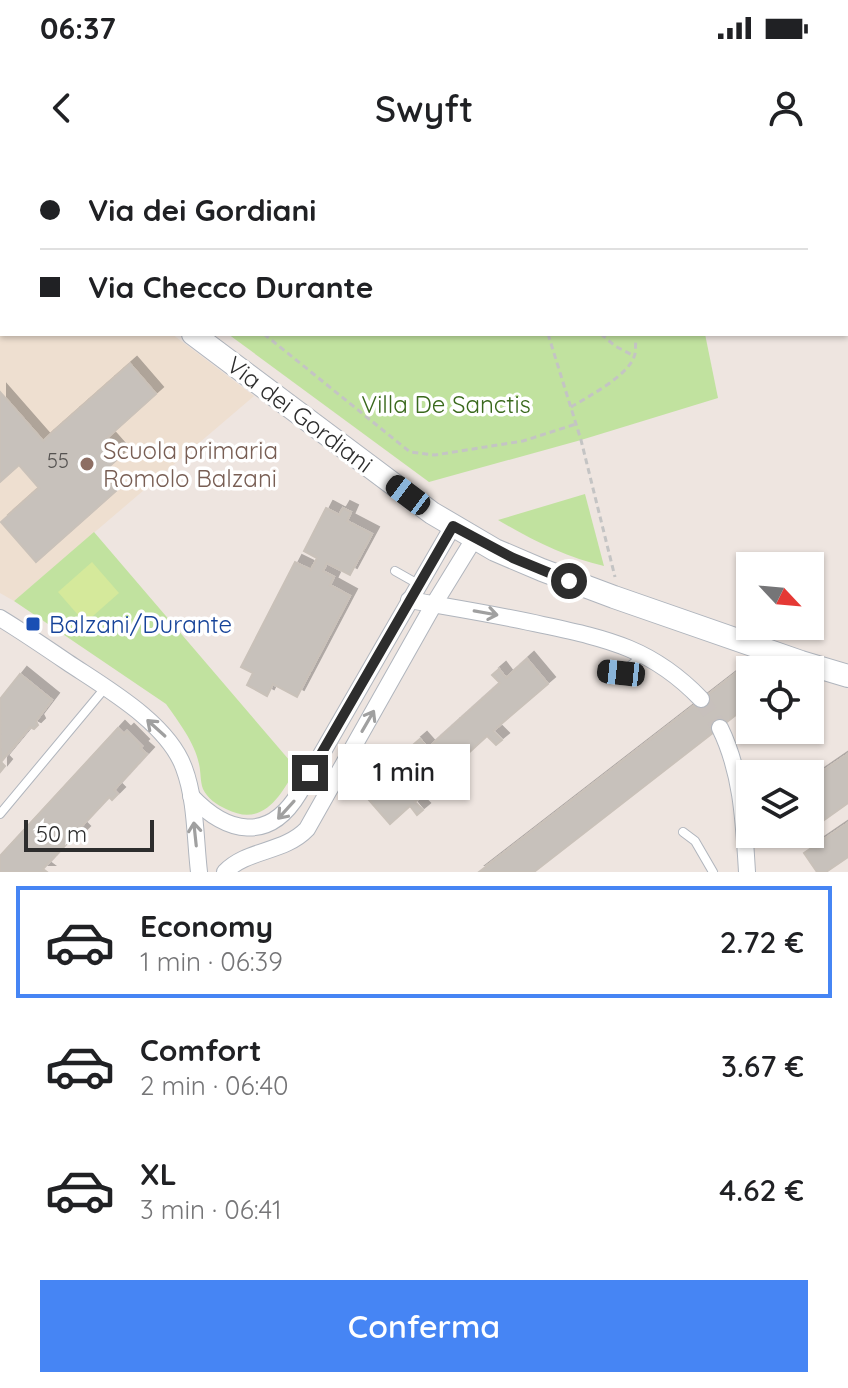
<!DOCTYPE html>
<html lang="it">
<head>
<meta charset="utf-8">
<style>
	:root { --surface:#fff; --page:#f2f2f2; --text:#202124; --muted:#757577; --line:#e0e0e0; --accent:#4685f4 }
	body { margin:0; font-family:Quicksand,sans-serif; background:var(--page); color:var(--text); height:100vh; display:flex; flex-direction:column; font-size:30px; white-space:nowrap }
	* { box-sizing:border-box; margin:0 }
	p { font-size:26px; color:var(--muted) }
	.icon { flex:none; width:44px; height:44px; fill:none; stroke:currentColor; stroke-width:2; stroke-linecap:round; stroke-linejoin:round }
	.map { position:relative; height:712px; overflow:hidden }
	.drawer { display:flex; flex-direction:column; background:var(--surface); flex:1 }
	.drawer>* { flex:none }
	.guide { position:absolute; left:0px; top:0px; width:848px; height:176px; box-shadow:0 2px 6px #0004; display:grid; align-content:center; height:176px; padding:0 40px; background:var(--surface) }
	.needle { width:52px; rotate:116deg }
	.tools { position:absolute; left:736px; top:392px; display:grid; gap:16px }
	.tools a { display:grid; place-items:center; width:88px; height:88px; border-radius:0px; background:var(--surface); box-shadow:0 2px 6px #0004; font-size:40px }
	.scale { position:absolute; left:24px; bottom:20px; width:130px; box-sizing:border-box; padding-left:8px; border:4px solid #2d2d2d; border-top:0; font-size:22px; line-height:28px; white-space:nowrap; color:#2d2d2d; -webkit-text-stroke:6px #fff; paint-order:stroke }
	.end { position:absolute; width:36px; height:36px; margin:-18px; border:10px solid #2d2d2d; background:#fff; box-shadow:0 0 0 4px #fff }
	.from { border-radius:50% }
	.bubble { position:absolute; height:56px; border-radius:0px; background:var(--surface); box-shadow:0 2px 6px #0004; font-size:26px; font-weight:600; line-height:56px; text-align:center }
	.car { position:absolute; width:24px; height:48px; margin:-24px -12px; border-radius:10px; box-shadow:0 0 6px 2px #0007; background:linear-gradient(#222 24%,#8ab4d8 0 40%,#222 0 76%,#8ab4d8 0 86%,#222 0) }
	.guide b { display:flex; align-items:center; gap:28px; height:76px; font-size:30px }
	.guide b+b { border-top:2px solid var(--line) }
	.guide i { width:20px; height:20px; background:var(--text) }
	ul { padding:14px 0 0; list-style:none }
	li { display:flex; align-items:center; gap:24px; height:112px; margin:0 16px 12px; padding:0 24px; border:4px solid transparent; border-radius:0px }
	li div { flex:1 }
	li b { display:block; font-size:30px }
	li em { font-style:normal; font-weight:600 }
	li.selected { border-color:var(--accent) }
	li>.icon { width:72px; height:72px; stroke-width:1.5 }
	.action { display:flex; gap:16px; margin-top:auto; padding:16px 40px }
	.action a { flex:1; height:92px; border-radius:0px; background:var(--accent); color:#fff; font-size:32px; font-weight:600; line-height:92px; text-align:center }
	.status { display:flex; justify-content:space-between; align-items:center; height:56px; padding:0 40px; background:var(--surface); direction:ltr }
	.status svg { height:22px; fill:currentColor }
	header { display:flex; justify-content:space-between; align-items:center; height:104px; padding:0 40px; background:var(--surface); font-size:36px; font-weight:600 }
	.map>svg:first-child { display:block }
	.education { fill:#eedfd0 }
	.green { fill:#c1e29f }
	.pitch { fill:#d5e99b }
	.building { fill:#c7c1bb; stroke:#c9c1b9; stroke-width:2; filter:url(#shadow) }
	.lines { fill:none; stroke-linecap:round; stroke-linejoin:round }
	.street-tunnel { stroke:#c7c0bc; stroke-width:16; stroke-dasharray:16 8; stroke-linecap:butt }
	.lane-casing { stroke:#b0b5bd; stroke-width:10 }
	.street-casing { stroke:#b0b5bd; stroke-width:18 }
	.secondary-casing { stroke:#b0b5bd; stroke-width:24 }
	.path { stroke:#c4c4c4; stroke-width:3; stroke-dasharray:6 4; stroke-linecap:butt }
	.lane { stroke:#fff; stroke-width:8 }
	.street { stroke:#fff; stroke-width:16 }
	.secondary { stroke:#fff; stroke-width:22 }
	.oneway { stroke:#a0a0a0 }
	.route { stroke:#2d2d2d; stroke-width:10 }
	.education-dot { fill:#8d6e63; stroke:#fff; stroke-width:3 }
	.transit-dot { fill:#1a4fb4; stroke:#fff; stroke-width:3 }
	.labels { text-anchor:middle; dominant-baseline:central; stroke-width:7; stroke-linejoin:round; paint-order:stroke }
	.number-label { font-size:20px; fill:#545250 }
	.park-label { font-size:24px; fill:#3a691d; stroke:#fff }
	.street-label { font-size:24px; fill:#2d2d2d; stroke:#fff }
	.education-label { font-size:24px; fill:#785e54; stroke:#fff; text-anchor:start }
	.transit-label { font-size:24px; fill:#164399; stroke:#fff; text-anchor:start }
</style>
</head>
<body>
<div class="status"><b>06:37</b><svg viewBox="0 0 49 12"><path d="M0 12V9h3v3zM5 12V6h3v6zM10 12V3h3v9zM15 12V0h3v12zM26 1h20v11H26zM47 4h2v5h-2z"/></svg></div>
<header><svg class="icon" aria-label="back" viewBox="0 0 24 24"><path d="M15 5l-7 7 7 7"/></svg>Swyft<svg class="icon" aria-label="person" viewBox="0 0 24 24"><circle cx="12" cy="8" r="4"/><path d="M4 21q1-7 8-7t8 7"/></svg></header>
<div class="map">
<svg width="848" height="712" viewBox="0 0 848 712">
	<defs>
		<filter id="shadow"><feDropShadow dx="7" dy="-7" stdDeviation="0" flood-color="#0004"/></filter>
	</defs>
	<rect width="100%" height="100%" fill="#eee5e0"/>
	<polygon class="education" points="2,133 2,174 172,174 254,236 14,441 0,433 0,135"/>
	<g class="green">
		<polygon points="73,0 848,0 848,13 846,13 846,2 71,2"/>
		<polygon points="228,174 705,174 718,238 581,280 429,322"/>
		<path d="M585 334 604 406C567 398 530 379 498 360Z"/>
		<path d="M94 372 296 608C281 636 263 668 226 649 217 645 207 638 203 629 200 621 201 612 199 604 195 583 178 561 166 544L14 441Z"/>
	</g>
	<polygon class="pitch" points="92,402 119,433 85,463 58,432"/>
	<g class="building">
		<polygon points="130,204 156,234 107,278 122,295 101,314 116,331 36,402 1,362 39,328 19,305 0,322 0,232 43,281"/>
		<polygon points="326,348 339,355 343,348 351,352 347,361 372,374 350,415 327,403 323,411 334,417 330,425 350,436 297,537 273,524 267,536 247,525 253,513 241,507 295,402 311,410 317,398 304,391"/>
		<polygon points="527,499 548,524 493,571 502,580 496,585 487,576 415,642 423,650 417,655 410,646 390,664 369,640 422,593 414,584 420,579 428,588 500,523 492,515 499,509 506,518"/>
		<polygon points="753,500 761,510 750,510 750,544 534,712 479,712"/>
		<polygon points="20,514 52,540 36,561 38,565 34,569 30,567 1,602 5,606 1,611 0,539"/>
		<polygon points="118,568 124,574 127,571 142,586 140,588 147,594 114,630 118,634 112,640 109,637 79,669 83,673 78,678 74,675 43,709 47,712 0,712 0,696"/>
		<polygon points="848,594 848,643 810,670 810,620"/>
		<polygon points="848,663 848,697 826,712 817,712 804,693"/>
	</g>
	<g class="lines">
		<polyline class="street-tunnel" points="701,539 720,568"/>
		<defs>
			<g id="lane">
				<polyline points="63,2 64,0"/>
				<polyline points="395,411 418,424"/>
				<polyline points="604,511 621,513 644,495"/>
				<polyline points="0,654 105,528"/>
				<polyline points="683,672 695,681 713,712"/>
			</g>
			<g id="street">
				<path d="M409 440C454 448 499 455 543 465 609 479 653 489 701 539"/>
				<path d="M0 458C23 472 45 487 67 502 106 528 168 563 184 608 196 640 195 678 199 712"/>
				<path d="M720 568C742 613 744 662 747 712"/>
				<path d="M191 636C227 674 269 683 299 633L453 366"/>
				<path d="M225 712C247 689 284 693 307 669L434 444 474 379"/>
			</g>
			<g id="secondary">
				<polyline points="0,32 2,33"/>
				<polyline points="193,174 432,353 495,390 542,410 614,437 801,502 848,516"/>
			</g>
		</defs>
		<use href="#lane" class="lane-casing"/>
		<use href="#street" class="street-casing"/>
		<use href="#secondary" class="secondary-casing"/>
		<g class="path">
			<polyline points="182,0 185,2"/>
			<polyline points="396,0 399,2"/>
			<polyline points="418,0 420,2"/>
			<polyline points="565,0 567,2"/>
			<polyline points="199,2 199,0"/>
			<polyline points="589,2 590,0"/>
			<polyline points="601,2 603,0"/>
			<polyline points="264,174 410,292 435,295 523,281 576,264"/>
			<polyline points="548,174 581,280 615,417"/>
			<polyline points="601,174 615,186 634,196"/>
			<path d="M571 247C589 236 630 215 635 194 636 190 635 185 636 181"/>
		</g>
		<use href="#lane" class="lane"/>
		<use href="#street" class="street"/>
		<use href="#secondary" class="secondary"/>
	</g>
	<defs><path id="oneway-shaft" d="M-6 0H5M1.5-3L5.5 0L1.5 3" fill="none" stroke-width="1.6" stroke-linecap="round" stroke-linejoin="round" transform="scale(2)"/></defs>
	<g class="oneway">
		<use href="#oneway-shaft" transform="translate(486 453) rotate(10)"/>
		<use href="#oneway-shaft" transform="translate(368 561) rotate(-60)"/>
		<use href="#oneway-shaft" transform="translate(156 568) rotate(-138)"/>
		<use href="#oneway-shaft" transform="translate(286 650) rotate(132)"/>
		<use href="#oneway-shaft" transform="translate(195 674) rotate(-96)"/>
	</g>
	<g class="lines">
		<polyline class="route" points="310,613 453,366 513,398 569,421"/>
	</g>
	<circle class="education-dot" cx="87" cy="304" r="8"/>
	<rect class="transit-dot" x="25" y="456" width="16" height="16" rx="4"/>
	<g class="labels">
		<g class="number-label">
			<text x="58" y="300">55</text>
		</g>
		<g class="park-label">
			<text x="446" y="244">Villa De Sanctis</text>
		</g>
		<g class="street-label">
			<text transform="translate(300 254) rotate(37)">Via dei Gordiani</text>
		</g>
		<g class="education-label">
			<text x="103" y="290">Scuola primaria<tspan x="103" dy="28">Romolo Balzani</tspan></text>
		</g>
		<g class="transit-label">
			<text x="49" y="464">Balzani/Durante</text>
		</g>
	</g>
</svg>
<div class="tools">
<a><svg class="needle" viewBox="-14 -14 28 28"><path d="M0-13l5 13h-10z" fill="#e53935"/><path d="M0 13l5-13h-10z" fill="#757577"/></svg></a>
<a><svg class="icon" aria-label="locate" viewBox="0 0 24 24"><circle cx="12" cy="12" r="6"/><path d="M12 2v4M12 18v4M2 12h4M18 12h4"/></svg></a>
<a><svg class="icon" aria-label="layers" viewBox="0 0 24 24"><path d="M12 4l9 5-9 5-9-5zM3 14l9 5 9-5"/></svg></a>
</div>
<div class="scale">50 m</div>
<i class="end from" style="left:569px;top:421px"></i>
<i class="end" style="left:310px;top:613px"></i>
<div class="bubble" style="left:338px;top:584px;width:132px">1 min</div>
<i class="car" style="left:408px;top:335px;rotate:307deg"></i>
<i class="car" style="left:621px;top:513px;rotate:276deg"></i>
<div class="guide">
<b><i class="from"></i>Via dei Gordiani</b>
<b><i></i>Via Checco Durante</b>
</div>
</div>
<section class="drawer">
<ul>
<li class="selected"><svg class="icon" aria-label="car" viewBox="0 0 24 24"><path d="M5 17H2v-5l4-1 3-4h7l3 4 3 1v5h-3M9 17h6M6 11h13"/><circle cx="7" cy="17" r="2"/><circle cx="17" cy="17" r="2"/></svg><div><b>Economy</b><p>1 min · 06:39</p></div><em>2.72 €</em></li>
<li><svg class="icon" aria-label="car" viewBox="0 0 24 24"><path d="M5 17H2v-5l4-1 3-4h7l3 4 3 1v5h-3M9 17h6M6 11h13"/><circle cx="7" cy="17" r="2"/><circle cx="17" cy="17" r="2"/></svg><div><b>Comfort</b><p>2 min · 06:40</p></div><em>3.67 €</em></li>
<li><svg class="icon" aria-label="car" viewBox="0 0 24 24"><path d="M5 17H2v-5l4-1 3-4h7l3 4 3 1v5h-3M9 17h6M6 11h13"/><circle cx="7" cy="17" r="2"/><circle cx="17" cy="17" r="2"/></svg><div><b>XL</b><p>3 min · 06:41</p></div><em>4.62 €</em></li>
</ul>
<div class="action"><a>Conferma</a></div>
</section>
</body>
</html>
